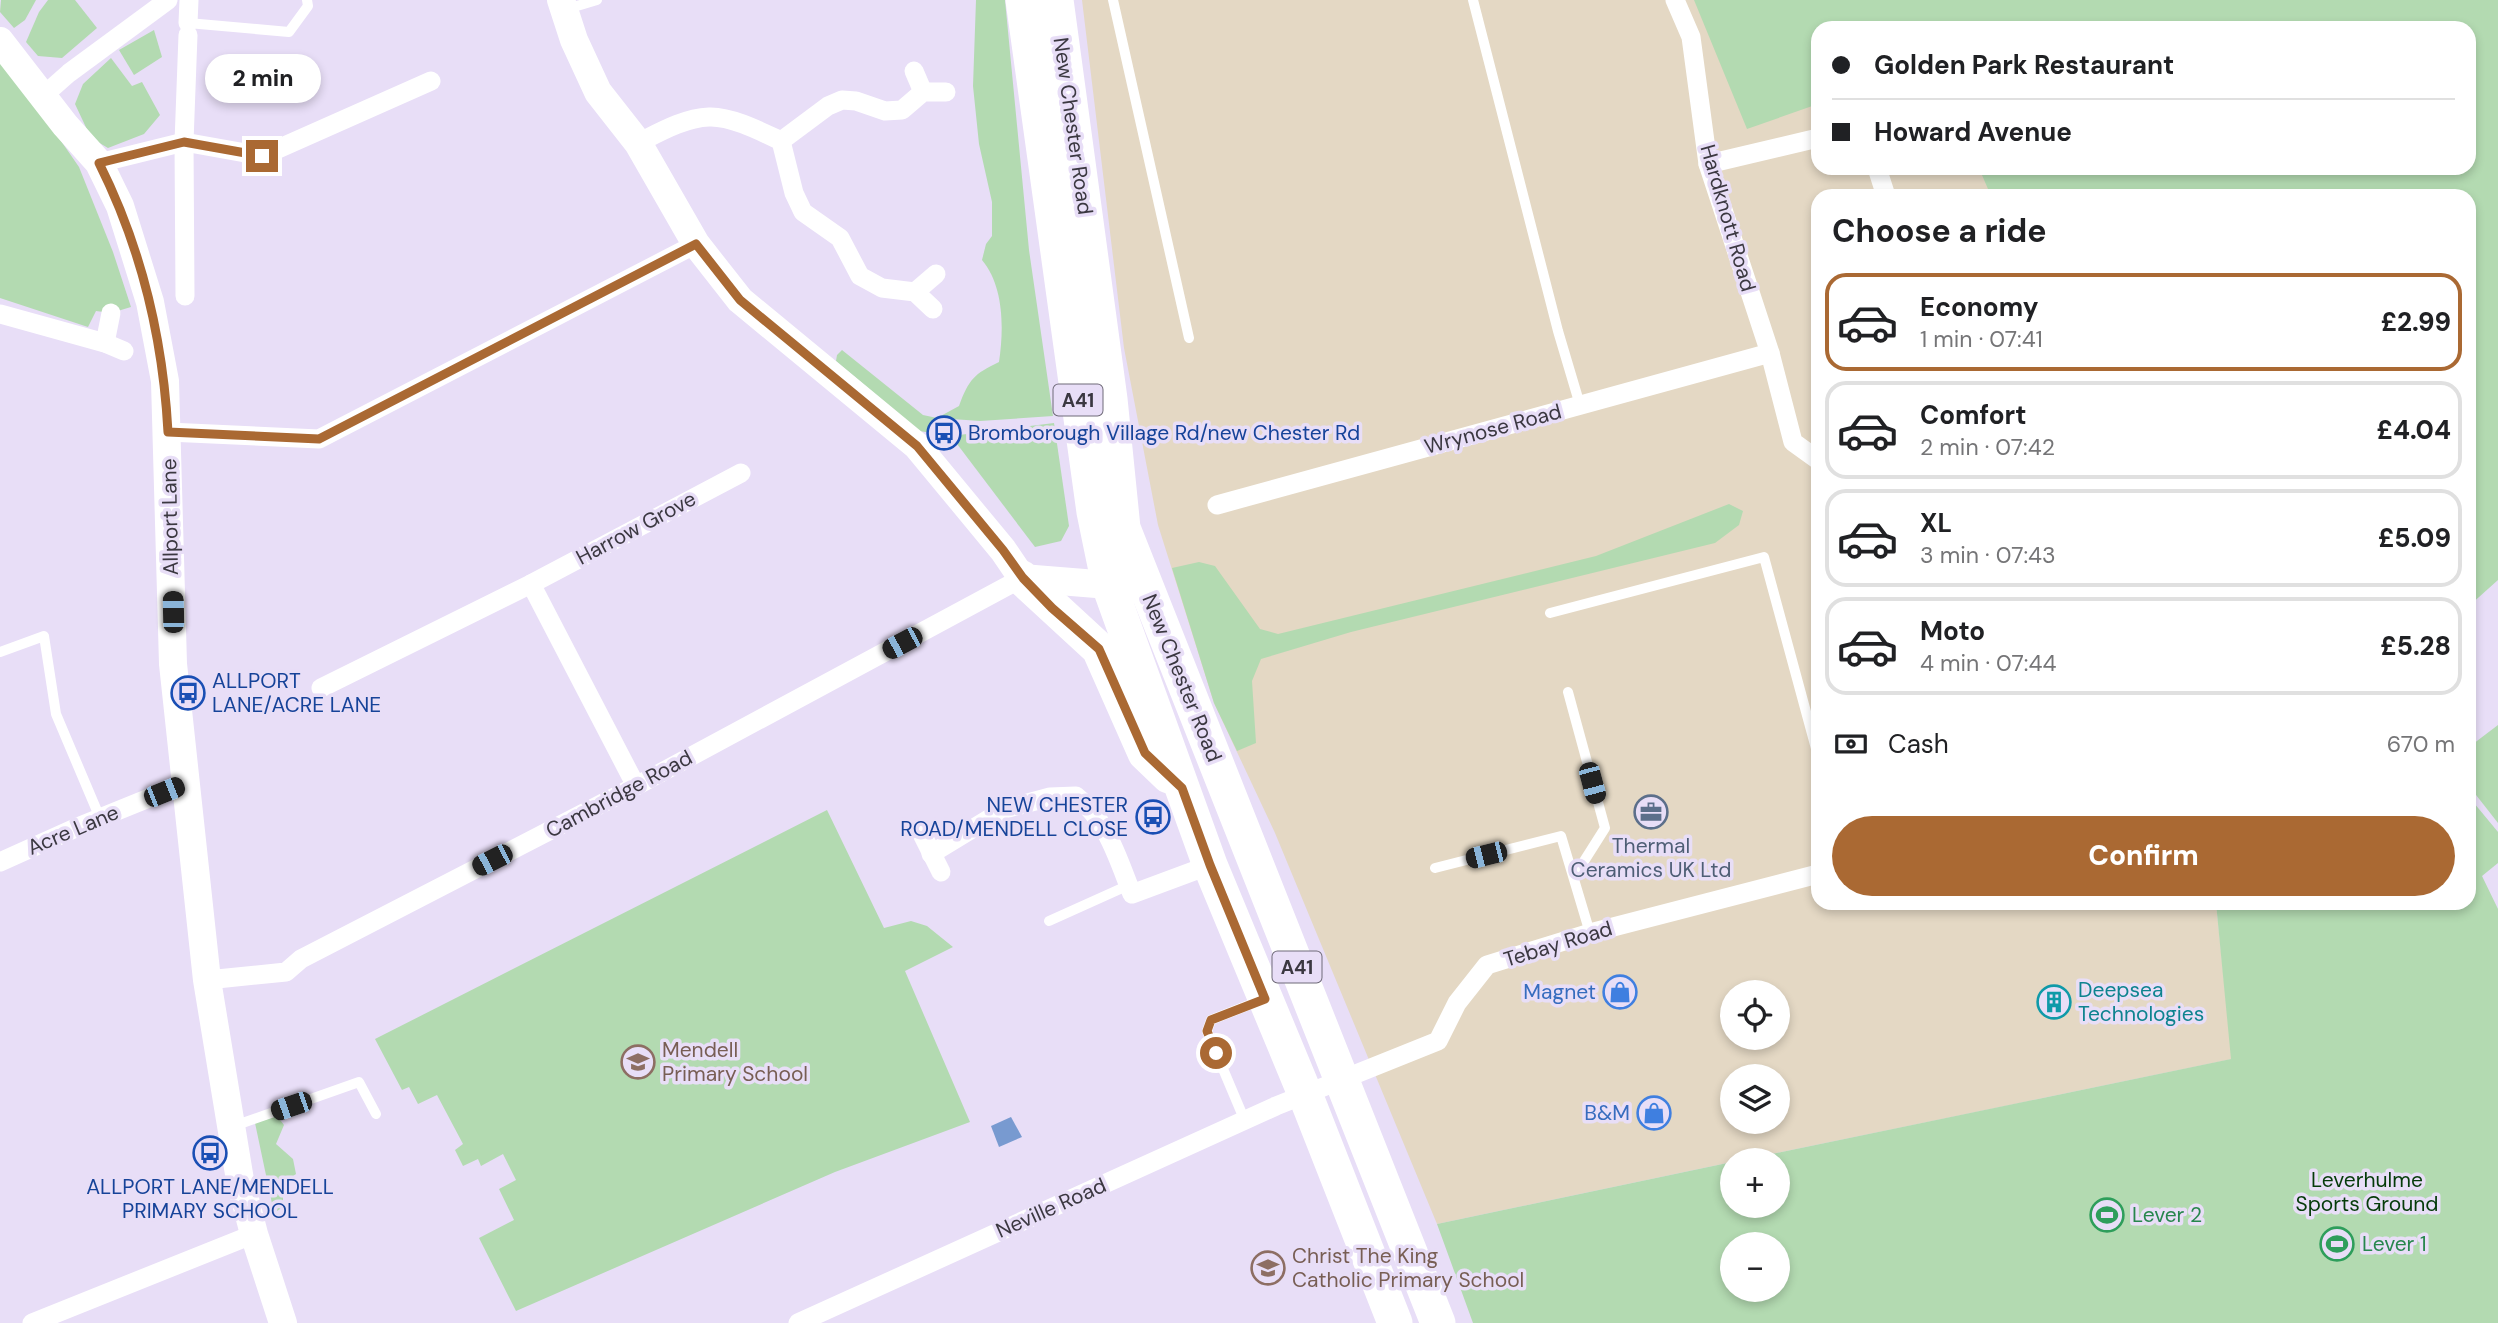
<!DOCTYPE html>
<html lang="en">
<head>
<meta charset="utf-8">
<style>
	:root { --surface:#fff; --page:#f6f6f6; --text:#202124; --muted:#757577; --line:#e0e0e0; --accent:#aa6933 }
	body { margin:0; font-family:"DM Sans",sans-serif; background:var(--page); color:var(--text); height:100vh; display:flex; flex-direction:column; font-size:26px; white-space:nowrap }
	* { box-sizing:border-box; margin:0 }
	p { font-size:23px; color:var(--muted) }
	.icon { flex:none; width:38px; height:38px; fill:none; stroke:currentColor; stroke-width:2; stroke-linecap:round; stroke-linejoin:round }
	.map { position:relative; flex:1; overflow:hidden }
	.sheet { position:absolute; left:1811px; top:189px; width:665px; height:721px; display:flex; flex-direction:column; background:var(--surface); border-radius:21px; box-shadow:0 4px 10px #0003 }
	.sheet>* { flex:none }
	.banner { position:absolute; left:1811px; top:21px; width:665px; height:154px; border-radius:21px; box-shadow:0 4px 10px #0003; display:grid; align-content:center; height:154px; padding:0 21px; background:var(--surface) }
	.fabs { position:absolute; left:1720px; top:980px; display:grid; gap:14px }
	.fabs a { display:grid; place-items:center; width:70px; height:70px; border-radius:50%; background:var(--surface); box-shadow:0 4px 10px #0003; font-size:35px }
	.end { position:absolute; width:32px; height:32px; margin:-16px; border:9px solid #aa6933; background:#fff; box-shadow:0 0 0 4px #fff }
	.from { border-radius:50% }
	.bubble { position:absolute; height:49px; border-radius:24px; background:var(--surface); box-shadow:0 4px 10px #0003; font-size:23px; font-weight:800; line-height:49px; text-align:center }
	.car { position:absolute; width:21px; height:42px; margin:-21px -10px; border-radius:9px; box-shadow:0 0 5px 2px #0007; background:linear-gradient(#222 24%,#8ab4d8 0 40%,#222 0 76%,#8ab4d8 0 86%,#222 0) }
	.banner b { display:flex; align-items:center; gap:24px; height:66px; font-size:26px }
	.banner b+b { border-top:2px solid var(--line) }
	.banner i { width:18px; height:18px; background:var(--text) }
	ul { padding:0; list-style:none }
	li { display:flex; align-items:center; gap:21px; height:98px; margin:0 14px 10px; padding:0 7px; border:4px solid var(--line); border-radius:21px }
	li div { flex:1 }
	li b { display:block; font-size:26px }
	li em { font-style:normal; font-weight:800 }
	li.active { border-color:var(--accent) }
	li>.icon { width:63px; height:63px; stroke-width:1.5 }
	h2 { padding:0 21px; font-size:32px; line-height:84px }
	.pay { display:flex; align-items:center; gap:18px; height:77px; padding:0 21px; font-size:26px }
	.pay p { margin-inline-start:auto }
	.primary-button { display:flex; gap:14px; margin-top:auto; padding:14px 21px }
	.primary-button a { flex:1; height:80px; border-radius:42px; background:var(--accent); color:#fff; font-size:28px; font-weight:800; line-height:80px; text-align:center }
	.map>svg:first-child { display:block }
	.industrial { fill:#e4d8c4; fill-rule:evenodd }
	.green { fill:#b3dab1; fill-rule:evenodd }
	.water { fill:#789ad0 }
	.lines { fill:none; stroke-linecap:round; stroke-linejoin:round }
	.lane { stroke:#fff; stroke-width:10 }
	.street { stroke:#fff; stroke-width:19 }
	.secondary { stroke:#fff; stroke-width:28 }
	.highway { stroke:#fff; stroke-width:35 }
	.route { stroke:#aa6933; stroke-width:9 }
	.labels { text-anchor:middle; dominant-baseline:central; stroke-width:7; stroke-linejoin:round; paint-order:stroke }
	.shield { fill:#e8def7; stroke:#6f6a78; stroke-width:2 }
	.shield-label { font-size:19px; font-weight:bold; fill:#3b3841 }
	.street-label { font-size:21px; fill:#3b3841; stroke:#e8def7 }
	.transit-label { font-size:21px; fill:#164399; stroke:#e8def7; text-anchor:start }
	.service-label { font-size:21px; fill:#4e5e75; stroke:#e8def7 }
	.culture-label { font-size:21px; fill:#0d838f; stroke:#e8def7; text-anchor:start }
	.shop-label { font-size:21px; fill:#366cbe; stroke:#e8def7; text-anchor:end }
	.education-label { font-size:21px; fill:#785e54; stroke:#e8def7; text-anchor:start }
	.park-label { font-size:21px; fill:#053b09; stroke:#e8def7 }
	.leisure-label { font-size:21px; fill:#27864d; stroke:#e8def7; text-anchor:start }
</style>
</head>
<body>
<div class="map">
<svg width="2498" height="1323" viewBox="0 0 2498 1323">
	<rect width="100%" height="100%" fill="#e8def7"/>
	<path class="industrial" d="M1082 0H2498L2469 196H1818V903H2216L2232 1059 1743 1160H1732V1162L1437 1224 1275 833 1214 703 1158 525 1124 348ZM1818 28H2469V168H1818ZM1732 992H1778V1038H1732ZM1732 1076H1778V1122H1732Z"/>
	<g class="green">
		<polygon points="1,0 36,0 25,20 14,28 0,12"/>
		<polygon points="48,0 75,0 97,28 62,58 38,56 26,42 39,12"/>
		<path d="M976 0H1005L1029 250 1053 416 980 421 952 419 939 424 932 433 919 431 836 361 837 355 842 350 923 415 937 418 959 406C969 379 974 374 999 362 1004 329 1004 286 982 260L986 244 992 236V202L979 144 973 86Z"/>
		<polygon points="1694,0 2498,0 2498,580 2469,606 2469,196 1991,196 1979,168 2469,168 2469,28 1818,28 1818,104 1747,129"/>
		<polygon points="154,30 162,57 134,75 119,50"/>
		<polygon points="111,58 132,86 142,82 160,115 144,134 108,148 91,138 75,104 83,84"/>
		<polygon points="0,61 41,112 79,167 113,252 131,307 111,313 96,311 88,327 0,298"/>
		<polygon points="1054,423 1069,526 1061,541 1035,547 951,436"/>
		<polygon points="1729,504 1743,511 1739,525 1715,543 1351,632 1261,659 1252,681 1256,743 1237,751 1214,703 1172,568 1199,562 1215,566 1260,629 1278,634 1596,556"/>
		<polygon points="2498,725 2498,823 2469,786 2469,747"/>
		<path d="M2469 797 2498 832V863L2482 876 2498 909V1323H1473L1437 1224 1732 1162V1206H1778V1160H1743L2231 1059 2216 903H2469ZM1732 1244H1778V1290H1732Z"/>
		<polygon points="827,810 884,928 911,921 927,926 953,947 905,971 970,1122 835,1172 516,1311 479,1238 514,1220 499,1189 516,1180 503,1154 481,1166 478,1159 463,1166 455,1150 463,1144 437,1095 418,1104 409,1087 402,1090 375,1039"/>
		<polygon points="277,1116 284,1125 276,1144 293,1159 296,1174 283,1183 283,1207 274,1213 255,1123"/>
	</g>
	<polygon class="water" points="1011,1117 1022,1137 999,1147 991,1126"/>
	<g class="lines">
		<g class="lane">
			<polyline points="1113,0 1189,338"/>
			<polyline points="1473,0 1558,331 1580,405"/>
			<polyline points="567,9 597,0"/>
			<polyline points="188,23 289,32 308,6 307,0"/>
			<polyline points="1550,613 1764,557 1818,756"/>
			<polyline points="0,652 44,636 56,714 100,818"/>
			<polyline points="1568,692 1605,828 1574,877"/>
			<polyline points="1435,868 1561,836 1590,933"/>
			<polyline points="1049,921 1129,885"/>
			<polyline points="1245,1121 1207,1031 1211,1020 1259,1001"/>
			<polyline points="234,1126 359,1082 376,1114"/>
		</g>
		<g class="street">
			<polyline points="1675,0 1691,37 1708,164 1770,353 1793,442 1818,460"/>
			<polyline points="188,23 189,0"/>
			<polyline points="914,71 923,92"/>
			<polyline points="43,96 69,73 168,0"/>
			<polyline points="781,141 828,106 842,100 856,101 885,111 902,110 923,92 946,92"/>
			<path d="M638 143C660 132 684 118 709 117 731 116 762 132 781 141L794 193 803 212 840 238 860 276 882 288 915 292 933 309"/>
			<polyline points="99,163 184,142 262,156 431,81"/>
			<polyline points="1708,164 1818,138"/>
			<polyline points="1877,168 1886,196"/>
			<polyline points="915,292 936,274"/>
			<polyline points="185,296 184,142 188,35"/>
			<polyline points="0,314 105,343 124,351"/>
			<polyline points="105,343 111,313"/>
			<polyline points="168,432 319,439 696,244"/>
			<polyline points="1217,505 1770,353"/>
			<polyline points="321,688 531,584"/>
			<polyline points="636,786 531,584 741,473"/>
			<polyline points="921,832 941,872"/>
			<path d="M931 854 1005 809 1050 797 1076 796C1107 820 1118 859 1132 894L1210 865"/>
			<polyline points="0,862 80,826 186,783"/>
			<polyline points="207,980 286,972 301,959 636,786 1022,578"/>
			<polyline points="32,1323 254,1234"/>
			<polyline points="798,1323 1276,1106 1438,1041 1457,1003 1487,965 1590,933 1818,874"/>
		</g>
		<g class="secondary">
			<polyline points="561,0 574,40 598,92 638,143 696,244 740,300 917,446 1003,550 1022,578 1109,585 1124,593"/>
			<polyline points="0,41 65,125 99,163 120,206 150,302 165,381 173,664 207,980 240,1180 254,1234 283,1323"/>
		</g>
		<g class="highway">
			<polyline points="1023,0 1094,512 1109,585 1210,865 1305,1094 1395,1323"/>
			<polyline points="1056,0 1110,399 1123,528 1438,1323"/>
			<polyline points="1022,578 1099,649 1145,753 1169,776"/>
		</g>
	</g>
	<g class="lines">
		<path class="route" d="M262 156 184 142 99 163C141 247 163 339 168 432L319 439 696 244 740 300 917 446 1003 550 1023 578 1052 608 1099 649 1145 753 1182 788 1210 865 1265 999 1211 1020 1207 1031 1216 1053"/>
	</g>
	<defs>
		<symbol id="bus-ring" viewBox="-11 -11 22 22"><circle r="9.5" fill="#e8def7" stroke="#1a4fb4" stroke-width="1.5"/><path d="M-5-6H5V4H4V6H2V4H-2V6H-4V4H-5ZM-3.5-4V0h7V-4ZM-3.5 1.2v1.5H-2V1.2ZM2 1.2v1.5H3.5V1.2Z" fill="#1a4fb4"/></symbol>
		<symbol id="office-ring" viewBox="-11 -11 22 22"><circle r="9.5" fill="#e8def7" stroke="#5c6f8a" stroke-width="1.5"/><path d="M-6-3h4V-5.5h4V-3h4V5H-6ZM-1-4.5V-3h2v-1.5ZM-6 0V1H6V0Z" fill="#5c6f8a"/></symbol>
		<symbol id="shop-ring" viewBox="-11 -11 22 22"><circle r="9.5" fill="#e8def7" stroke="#3f7fe0" stroke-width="1.5"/><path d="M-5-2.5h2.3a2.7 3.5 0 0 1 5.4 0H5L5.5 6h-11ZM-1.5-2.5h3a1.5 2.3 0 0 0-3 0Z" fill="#3f7fe0"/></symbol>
		<symbol id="building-ring" viewBox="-11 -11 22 22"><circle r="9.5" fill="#e8def7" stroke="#0f9aa8" stroke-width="1.5"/><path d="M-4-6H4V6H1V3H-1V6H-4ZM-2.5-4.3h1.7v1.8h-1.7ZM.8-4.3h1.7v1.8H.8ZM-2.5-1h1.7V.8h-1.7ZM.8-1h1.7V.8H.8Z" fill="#0f9aa8"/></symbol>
		<symbol id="school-ring" viewBox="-11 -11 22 22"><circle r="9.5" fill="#e8def7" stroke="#8d6e63" stroke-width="1.5"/><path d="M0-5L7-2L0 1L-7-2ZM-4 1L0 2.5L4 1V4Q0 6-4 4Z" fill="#8d6e63"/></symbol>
		<symbol id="stadium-ring" viewBox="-11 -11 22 22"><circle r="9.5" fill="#e8def7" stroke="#2e9e5b" stroke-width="1.5"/><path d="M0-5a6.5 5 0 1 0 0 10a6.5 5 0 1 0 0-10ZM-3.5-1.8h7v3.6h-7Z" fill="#2e9e5b"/></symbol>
	</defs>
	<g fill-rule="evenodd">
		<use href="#bus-ring" x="925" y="414" width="38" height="38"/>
		<use href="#bus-ring" x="169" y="674" width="38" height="38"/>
		<use href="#office-ring" x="1632" y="793" width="38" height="38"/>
		<use href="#bus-ring" x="1134" y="798" width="38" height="38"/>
		<use href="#shop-ring" x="1601" y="973" width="38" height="38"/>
		<use href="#building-ring" x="2035" y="983" width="38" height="38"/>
		<use href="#school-ring" x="619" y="1043" width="38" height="38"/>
		<use href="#shop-ring" x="1635" y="1094" width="38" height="38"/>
		<use href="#bus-ring" x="191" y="1134" width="38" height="38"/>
		<use href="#stadium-ring" x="2088" y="1196" width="38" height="38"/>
		<use href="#stadium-ring" x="2318" y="1225" width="38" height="38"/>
		<use href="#school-ring" x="1249" y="1249" width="38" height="38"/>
	</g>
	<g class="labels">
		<g class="shield">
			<rect x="1053.5" y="384.5" width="49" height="31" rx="5"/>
			<rect x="1272.5" y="951.5" width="49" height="31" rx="5"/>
		</g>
		<g class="shield-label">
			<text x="1078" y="400">A41</text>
			<text x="1297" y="967">A41</text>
		</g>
		<g class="street-label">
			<text transform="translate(1073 126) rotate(82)">New Chester Road</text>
			<text transform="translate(1728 218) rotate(74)">Hardknott Road</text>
			<text transform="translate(1493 429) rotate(-15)">Wrynose Road</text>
			<text transform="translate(170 517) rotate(-91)">Allport Lane</text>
			<text transform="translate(636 528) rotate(-28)">Harrow Grove</text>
			<text transform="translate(1182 678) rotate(68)">New Chester Road</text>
			<text transform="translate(619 794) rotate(-28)">Cambridge Road</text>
			<text transform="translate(73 830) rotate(-23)">Acre Lane</text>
			<text transform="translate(1558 944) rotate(-17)">Tebay Road</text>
			<text transform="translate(1051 1208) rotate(-24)">Neville Road</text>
		</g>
		<g class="transit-label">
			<text x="968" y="433">Bromborough Village Rd/new Chester Rd</text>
			<text x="212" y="681">ALLPORT<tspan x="212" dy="24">LANE/ACRE LANE</tspan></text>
			<text x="1128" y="805" text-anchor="end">NEW CHESTER<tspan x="1128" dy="24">ROAD/MENDELL CLOSE</tspan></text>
			<text x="210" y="1187" text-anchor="middle">ALLPORT LANE/MENDELL<tspan x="210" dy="24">PRIMARY SCHOOL</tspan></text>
		</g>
		<g class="service-label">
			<text x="1651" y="846">Thermal<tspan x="1651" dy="24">Ceramics UK Ltd</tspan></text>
		</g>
		<g class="culture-label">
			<text x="2078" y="990">Deepsea<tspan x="2078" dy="24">Technologies</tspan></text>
		</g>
		<g class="shop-label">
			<text x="1596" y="992">Magnet</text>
			<text x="1630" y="1113">B&amp;M</text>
		</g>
		<g class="education-label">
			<text x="662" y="1050">Mendell<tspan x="662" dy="24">Primary School</tspan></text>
			<text x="1292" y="1256">Christ The King<tspan x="1292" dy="24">Catholic Primary School</tspan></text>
		</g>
		<g class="park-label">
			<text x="2367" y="1180">Leverhulme<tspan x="2367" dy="24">Sports Ground</tspan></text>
		</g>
		<g class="leisure-label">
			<text x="2132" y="1215">Lever 2</text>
			<text x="2362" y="1244">Lever 1</text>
		</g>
	</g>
</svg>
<div class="fabs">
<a><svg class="icon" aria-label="locate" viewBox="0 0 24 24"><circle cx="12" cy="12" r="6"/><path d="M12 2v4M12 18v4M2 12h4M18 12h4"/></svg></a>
<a><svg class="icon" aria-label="layers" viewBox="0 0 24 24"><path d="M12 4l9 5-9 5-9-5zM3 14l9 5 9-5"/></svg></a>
<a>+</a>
<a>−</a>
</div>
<i class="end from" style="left:1216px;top:1053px"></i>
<i class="end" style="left:262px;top:156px"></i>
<div class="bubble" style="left:205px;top:54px;width:116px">2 min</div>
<i class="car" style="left:173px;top:612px;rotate:359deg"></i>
<i class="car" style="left:902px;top:643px;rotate:242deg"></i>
<i class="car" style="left:1592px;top:783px;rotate:165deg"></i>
<i class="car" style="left:164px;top:792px;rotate:68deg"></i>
<i class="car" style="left:1486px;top:855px;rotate:256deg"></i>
<i class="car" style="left:492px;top:860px;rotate:243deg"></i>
<i class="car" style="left:291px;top:1106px;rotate:251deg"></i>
<div class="banner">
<b><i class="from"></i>Golden Park Restaurant</b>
<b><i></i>Howard Avenue</b>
</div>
<section class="sheet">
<h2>Choose a ride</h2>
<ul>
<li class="active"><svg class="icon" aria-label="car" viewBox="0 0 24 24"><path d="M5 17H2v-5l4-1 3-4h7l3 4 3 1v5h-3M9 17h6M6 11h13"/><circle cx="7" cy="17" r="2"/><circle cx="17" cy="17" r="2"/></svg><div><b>Economy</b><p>1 min · 07:41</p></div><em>£2.99</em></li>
<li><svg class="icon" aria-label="car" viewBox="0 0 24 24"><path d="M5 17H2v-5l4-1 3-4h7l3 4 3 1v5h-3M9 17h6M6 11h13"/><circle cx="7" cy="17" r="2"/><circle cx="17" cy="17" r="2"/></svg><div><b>Comfort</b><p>2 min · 07:42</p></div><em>£4.04</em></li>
<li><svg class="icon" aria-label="car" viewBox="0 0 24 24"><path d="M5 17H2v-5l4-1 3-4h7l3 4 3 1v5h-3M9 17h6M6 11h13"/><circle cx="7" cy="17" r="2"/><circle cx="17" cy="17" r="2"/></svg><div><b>XL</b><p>3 min · 07:43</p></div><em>£5.09</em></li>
<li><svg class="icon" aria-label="car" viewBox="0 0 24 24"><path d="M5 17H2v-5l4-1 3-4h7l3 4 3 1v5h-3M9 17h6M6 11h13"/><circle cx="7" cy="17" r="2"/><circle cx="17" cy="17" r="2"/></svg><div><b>Moto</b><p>4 min · 07:44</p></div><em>£5.28</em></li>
</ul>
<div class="pay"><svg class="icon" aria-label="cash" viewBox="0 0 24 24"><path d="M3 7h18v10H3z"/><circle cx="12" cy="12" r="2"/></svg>Cash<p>670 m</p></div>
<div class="primary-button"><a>Confirm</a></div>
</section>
</div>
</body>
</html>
